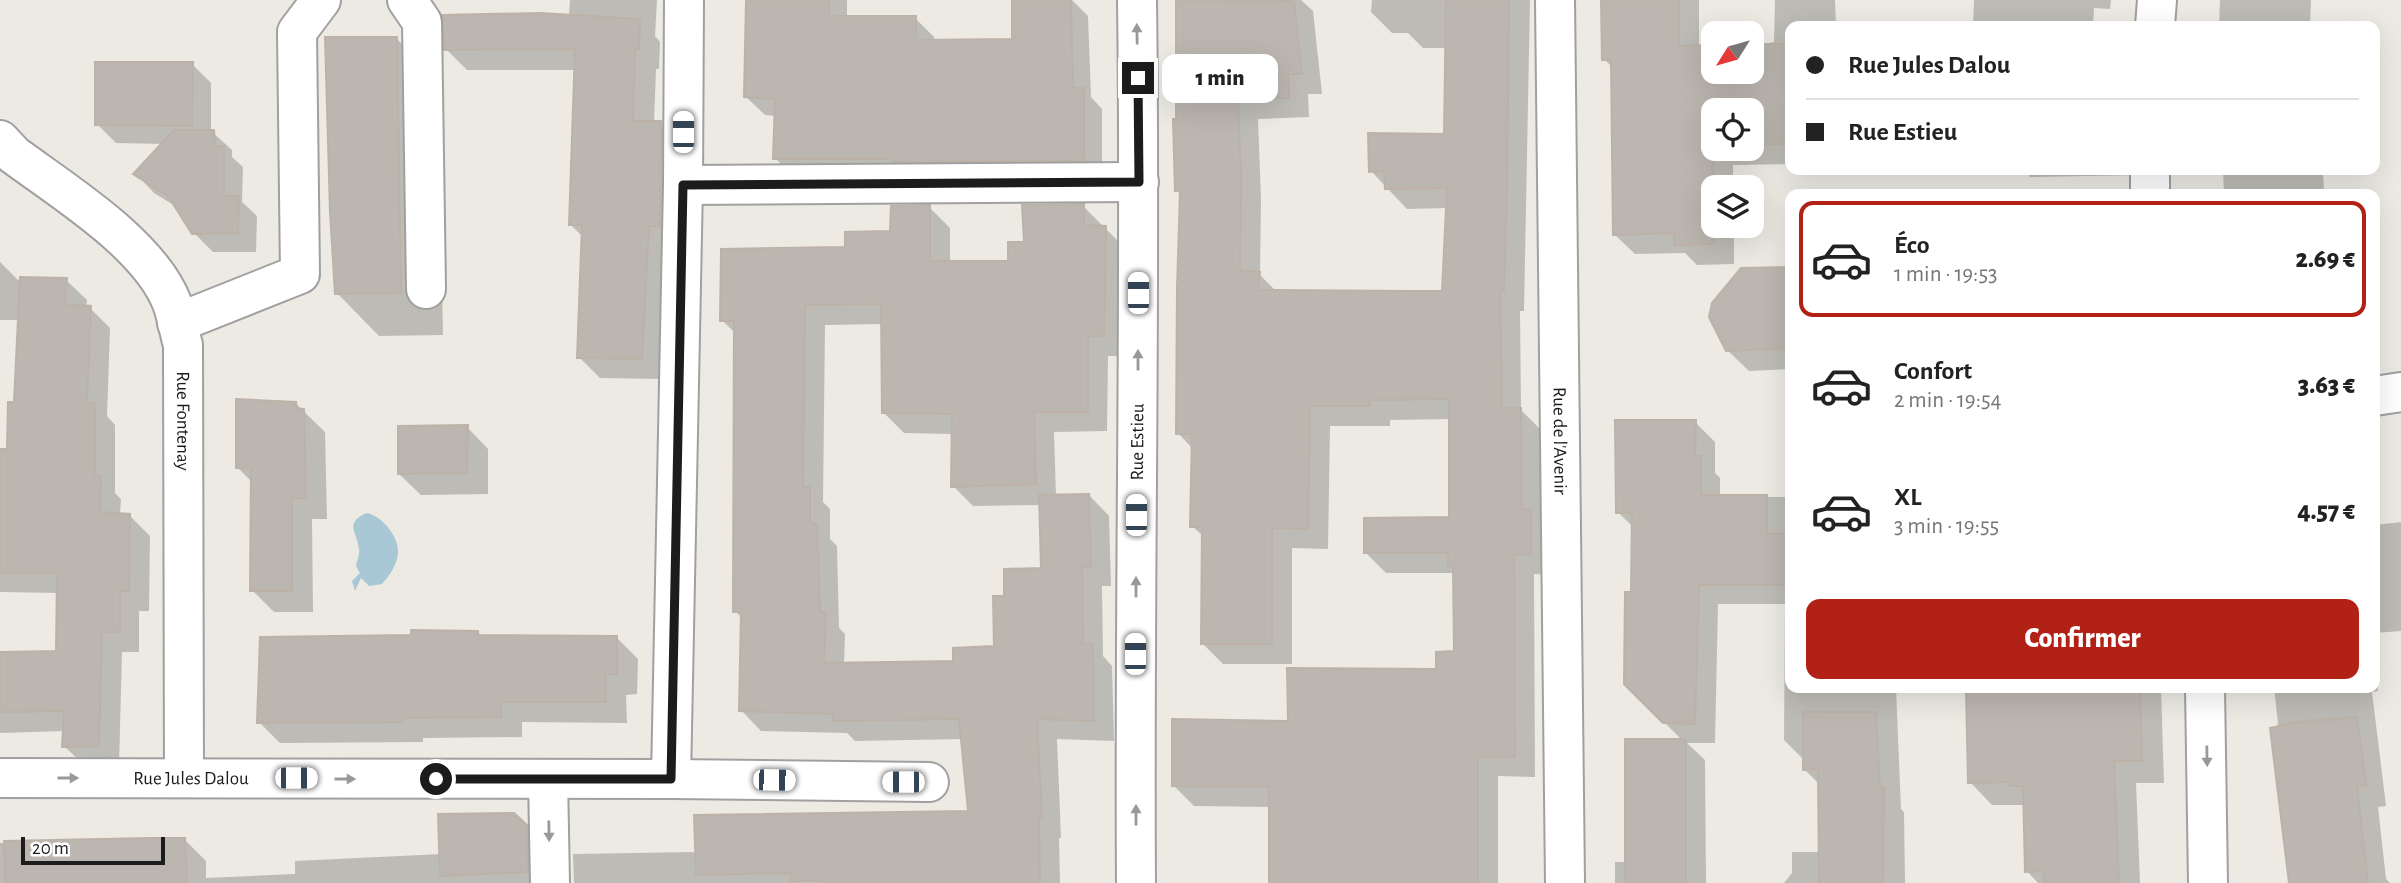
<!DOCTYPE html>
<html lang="fr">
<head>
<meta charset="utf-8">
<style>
	:root { --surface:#fff; --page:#f6f6f6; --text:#222; --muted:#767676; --line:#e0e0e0; --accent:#b22116 }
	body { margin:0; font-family:"Alegreya Sans",sans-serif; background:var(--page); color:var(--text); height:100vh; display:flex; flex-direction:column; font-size:26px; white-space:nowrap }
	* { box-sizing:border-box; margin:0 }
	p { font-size:23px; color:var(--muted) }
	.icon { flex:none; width:38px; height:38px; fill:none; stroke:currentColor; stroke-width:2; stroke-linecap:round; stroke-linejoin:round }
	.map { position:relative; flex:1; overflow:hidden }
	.details { position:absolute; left:1785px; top:189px; width:595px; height:504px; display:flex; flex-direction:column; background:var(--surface); border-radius:14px; box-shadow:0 7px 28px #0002 }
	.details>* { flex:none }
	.guide { position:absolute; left:1785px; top:21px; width:595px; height:154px; border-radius:14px; box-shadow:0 7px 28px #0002; display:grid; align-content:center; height:154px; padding:0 21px; background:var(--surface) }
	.needle { width:46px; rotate:233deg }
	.tools { position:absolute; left:1701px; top:21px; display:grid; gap:14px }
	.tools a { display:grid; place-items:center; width:63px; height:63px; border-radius:14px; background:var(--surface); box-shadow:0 7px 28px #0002; font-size:35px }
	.scale { position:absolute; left:21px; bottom:18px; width:144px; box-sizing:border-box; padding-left:7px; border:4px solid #1c1c1c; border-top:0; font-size:19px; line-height:24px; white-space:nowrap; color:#1c1c1c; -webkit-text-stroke:5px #fff; paint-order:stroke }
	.end { position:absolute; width:32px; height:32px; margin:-16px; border:9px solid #1c1c1c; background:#fff; box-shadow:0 0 0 4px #fff }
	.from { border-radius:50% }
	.bubble { position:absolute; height:49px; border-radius:14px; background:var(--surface); box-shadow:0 7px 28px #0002; font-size:23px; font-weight:800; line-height:49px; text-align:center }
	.car { position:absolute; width:21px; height:42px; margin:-21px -10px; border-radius:9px; box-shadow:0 0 5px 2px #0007; background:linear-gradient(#fff 24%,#345 0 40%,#fff 0 76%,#345 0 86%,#fff 0) }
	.guide b { display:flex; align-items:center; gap:24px; height:66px; font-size:26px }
	.guide b+b { border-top:2px solid var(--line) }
	.guide i { width:18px; height:18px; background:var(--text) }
	ul { padding:12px 0 0; list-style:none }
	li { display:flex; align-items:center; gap:21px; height:116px; margin:0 14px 10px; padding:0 7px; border:4px solid transparent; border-radius:14px }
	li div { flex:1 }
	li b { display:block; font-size:26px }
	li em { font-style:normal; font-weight:800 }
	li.active { border-color:var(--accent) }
	li>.icon { width:63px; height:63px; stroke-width:1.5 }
	.primary-button { display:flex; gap:14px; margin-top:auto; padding:14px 21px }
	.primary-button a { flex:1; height:80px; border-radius:14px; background:var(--accent); color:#fff; font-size:28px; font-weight:800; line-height:80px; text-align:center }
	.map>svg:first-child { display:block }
	.water { fill:#a8c8d5 }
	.shadow { fill:#0003; fill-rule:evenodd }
	.building { fill:#bcb6b0; stroke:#bcb2a7; stroke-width:2 }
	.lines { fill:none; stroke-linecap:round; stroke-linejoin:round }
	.street-casing { stroke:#a0a0a0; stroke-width:42 }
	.street { stroke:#fff; stroke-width:38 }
	.oneway { fill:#999 }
	.route { stroke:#1c1c1c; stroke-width:9 }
	.labels { text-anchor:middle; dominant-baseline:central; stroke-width:6; stroke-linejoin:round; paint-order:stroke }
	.street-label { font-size:19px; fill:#1c1c1c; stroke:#fff }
</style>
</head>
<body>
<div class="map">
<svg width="2401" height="883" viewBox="0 0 2401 883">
	<rect width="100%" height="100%" fill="#eceae3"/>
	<path class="water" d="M366 513C382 515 400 538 398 554 397 564 389 577 382 584L369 586 361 578 355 591 352 581 360 573 356 566C357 560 360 555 359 549 357 531 344 524 366 513Z"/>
	<g class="shadow">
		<polygon points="570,0 657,0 655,36 660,42 659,69 656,69 654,123 661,123 682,144 662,379 600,378 579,357 583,237 571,225 576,70 467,70 446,49 569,16"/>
		<polygon points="748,0 847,0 847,18 915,18 934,37 934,42 1013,40 1014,0 1072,0 1088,16 1091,97 1102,109 1102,178 794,177 775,158 776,116 765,115 746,97"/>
		<polygon points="1177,0 1301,0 1313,11 1322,94 1308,94 1309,117 1258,119 1261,199 1260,275 1277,292 1444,293 1448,208 1407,209 1371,171 1446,136 1447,48 1423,48 1408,33 1392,33 1371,12 1372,0 1530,0 1524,311 1520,311 1521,410 1541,430 1551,575 1534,574 1535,777 1498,776 1498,883 1271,883 1271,807 1194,806 1173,785 1290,723 1437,671 1456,653 1455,573 1386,573 1365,552 1450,519 1451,419 1390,420 1390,426 1330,426 1328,549 1292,548 1292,664 1223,664 1203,644 1204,537 1192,526 1193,449 1178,433 1182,195 1177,190"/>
		<path d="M1603 0H1699V47H1713V72H1752V46L1774 42 1775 0H1835L1836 26H1790V164L1733 165V187H1713V226H1734V264L1697 265 1685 253 1635 254 1614 234 1613 68 1604 59ZM1713 110H1752V149H1713Z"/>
		<polygon points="1974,0 2111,0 2110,9 2094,8 2093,26 1973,26"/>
		<polygon points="2220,0 2311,0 2310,26 2219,26"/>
		<polygon points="396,38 438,81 443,335 379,336 337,293"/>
		<polygon points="192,64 211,83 211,131 232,150 232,157 243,167 242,202 257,216 256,252 213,252 194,233 177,207 154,193 136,174 164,144 116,143 97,124"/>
		<polygon points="2024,170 2144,170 2144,175 2030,177"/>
		<polygon points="2223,170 2323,170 2324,190 2319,190 2320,194 2224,194"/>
		<path d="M1083 206 1125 248 1124 356H1108L1107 431 1054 432 1056 496 1089 495 1109 516 1111 586H1102L1103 656 1112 666 1114 741 1057 739 1061 838H1059L1060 883H574L573 854 693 852 697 856 970 813 963 739 855 741 847 733 761 731 741 710 742 618 735 611 736 334 722 320 847 249 892 233 929 207 950 228V263H1010L1026 243ZM883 324 884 413 904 433 953 434V486L973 506 1041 505 1043 570 1006 597 996 647 955 663 844 664 845 634 839 628 837 546 830 539V509L823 502 825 325Z"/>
		<polygon points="0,262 21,283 66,280 87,300 86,307 90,308 110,328 107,416 115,425 115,493 121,499 120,515 129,515 150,536 149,611 139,611 139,652 122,652 119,766 85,766 64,746 65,731 0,733 0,654 58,653 58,593 0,592 0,450 9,451 16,404 20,320 0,320"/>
		<polygon points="1790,269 1790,369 1749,371 1727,350 1742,270"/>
		<polygon points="296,404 325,432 327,519 312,519 313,612 274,612 252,590 253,483 238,468"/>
		<polygon points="1695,422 1715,442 1715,473 1720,478 1720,497 1790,497 1790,688 1896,688 1901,809 1904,812 1905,883 1784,883 1792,873 1792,852 1821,852 1820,785 1804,769 1804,760 1784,740 1785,604 1718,604 1715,743 1687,743 1705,760 1706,883 1615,883 1615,862 1627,862 1683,741 1626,684 1632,594 1634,528 1618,512"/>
		<polygon points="467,427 488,449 488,494 421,495 399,474"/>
		<polygon points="2401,522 2401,631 2375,633 2375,525"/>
		<polygon points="478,632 482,637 617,638 638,659 637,694 626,695 627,723 522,722 522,737 423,738 423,742 280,743 259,722 412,637"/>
		<polygon points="2375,664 2378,691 2372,692 2386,806 2378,807 2386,879 2390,883 2291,883 2273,740 2278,723 2274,688 2375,688"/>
		<polygon points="1968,688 2161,688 2164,783 2136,783 2140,883 2038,883 2027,871 2025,805 1992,805 1970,782"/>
		<polygon points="526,826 547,847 548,883 0,883 0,843 185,840 206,861 206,878 295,874 295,861 441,854"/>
	</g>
	<g class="building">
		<polygon points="746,0 829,0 829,16 916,16 916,40 1012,39 1012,0 1071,0 1073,88 1084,88 1084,160 892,162 892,159 773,159 775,99 744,97"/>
		<polygon points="1176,0 1294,1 1302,74 1288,74 1289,98 1238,99 1241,177 1240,270 1260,272 1258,290 1411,291 1442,291 1447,188 1385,189 1384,171 1369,172 1368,133 1444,134 1446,0 1509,0 1507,187 1504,291 1500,291 1502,408 1521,408 1522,509 1531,509 1531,555 1514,554 1515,757 1478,757 1478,883 1269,883 1269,787 1172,786 1172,719 1288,721 1287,668 1436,669 1436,652 1454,651 1453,566 1448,567 1448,553 1364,553 1364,518 1449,517 1449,399 1370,400 1370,406 1310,406 1308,529 1272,528 1272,644 1201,644 1202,527 1190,527 1192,434 1176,434 1177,288 1180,191 1175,191 1173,119 1176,119"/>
		<polygon points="1601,0 1679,0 1679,46 1713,45 1713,72 1752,72 1752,44 1790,44 1790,144 1752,144 1752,110 1713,110 1714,244 1674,245 1674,233 1613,235 1611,60 1602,60"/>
		<polygon points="540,13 640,19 639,49 635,49 633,121 661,121 660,226 649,226 642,359 577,358 582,225 569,225 575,49 444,50 442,15"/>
		<polygon points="325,37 397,37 401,293 335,294 330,212"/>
		<polygon points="95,62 193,62 192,126 95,125"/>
		<polygon points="174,130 214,130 215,146 224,146 224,196 239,196 238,233 192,234 168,196 133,174"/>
		<polygon points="1084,204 1084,225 1106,226 1104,336 1088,336 1088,412 1034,412 1036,484 951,487 952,414 882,413 881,304 805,305 803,487 810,487 810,523 817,524 820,612 826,612 824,663 953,661 953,648 994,646 993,596 1004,596 1004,569 1041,568 1039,495 1089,494 1091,567 1082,567 1083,644 1093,644 1094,721 1037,719 1042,818 1039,818 1040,883 818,883 818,880 791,881 791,873 696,875 694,815 968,811 959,719 833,721 832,714 739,711 741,612 733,612 734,321 720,321 721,249 845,247 845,232 890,231 891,206 930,205 930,261 1008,261 1008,242 1024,242 1022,205"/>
		<polygon points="1790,267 1789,348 1726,351 1709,317 1712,303 1741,268"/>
		<polygon points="20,277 67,278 65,304 91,306 87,403 95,403 95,476 101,476 100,512 130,514 129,591 120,591 120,632 102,632 99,746 62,747 64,711 0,712 0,652 56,651 57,573 0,573 0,449 7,449 8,402 14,402"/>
		<polygon points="236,399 296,402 297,408 304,409 306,498 292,498 292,591 250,591 251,468 236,468"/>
		<polygon points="1615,420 1696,420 1695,456 1701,456 1701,495 1767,495 1767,534 1790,534 1790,585 1699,585 1695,724 1663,723 1624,684 1625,592 1631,592 1632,513 1616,513"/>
		<polygon points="468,425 467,473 398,474 398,426"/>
		<polygon points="411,630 478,631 478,635 617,636 617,674 605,674 606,702 501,702 501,717 403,718 403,722 257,723 260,637 411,635"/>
		<polygon points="1966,688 2140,688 2142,761 2114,761 2119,883 2044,883 2044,871 2025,872 2023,786 2010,786 2010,782 1968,783"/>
		<polygon points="1803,712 1876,712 1880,788 1884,787 1883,883 1819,883 1818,769 1803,770"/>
		<polygon points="2357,717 2366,785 2357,786 2368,883 2289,883 2270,728 2297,722"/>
		<rect x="1625" y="739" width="61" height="144"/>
		<polygon points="514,813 527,825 528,872 440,876 438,814"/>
		<polygon points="151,838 185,838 187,883 5,883 4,841"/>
	</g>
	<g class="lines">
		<defs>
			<g id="street">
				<polyline points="407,0 422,22 426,289"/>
				<path id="s1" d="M1555 0 1565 883"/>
				<polyline points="2155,26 2157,0"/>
				<path id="s2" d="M0 140 14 155C64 192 149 244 172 303 177 317 179 331 183 345L184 778"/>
				<polyline points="2150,170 2150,194"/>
				<polyline points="683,185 1139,182"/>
				<polyline points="177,323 300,274 297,32 321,0"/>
				<polyline points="2375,396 2401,392"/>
				<polyline points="2205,688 2208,883"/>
				<path id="s3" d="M0 778 671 779 929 782"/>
				<polyline points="548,779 550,883"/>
				<polyline points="671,779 683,185 684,0"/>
				<path id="s4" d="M1136 883C1134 589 1141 294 1137 0"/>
			</g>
		</defs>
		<use href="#street" class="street-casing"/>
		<use href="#street" class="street"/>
	</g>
	<defs><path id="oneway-solid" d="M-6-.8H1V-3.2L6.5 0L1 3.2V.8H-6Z" transform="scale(1.75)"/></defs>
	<g class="oneway">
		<use href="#oneway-solid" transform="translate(1137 34) rotate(-91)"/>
		<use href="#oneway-solid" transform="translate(1138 360) rotate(-90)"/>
		<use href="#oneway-solid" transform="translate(1136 587) rotate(-90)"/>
		<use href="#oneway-solid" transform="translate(2207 756) rotate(89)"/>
		<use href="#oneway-solid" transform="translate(68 778)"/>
		<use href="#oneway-solid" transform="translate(345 779)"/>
		<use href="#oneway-solid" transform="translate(1136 815) rotate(-90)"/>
		<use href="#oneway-solid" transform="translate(549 831) rotate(89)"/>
	</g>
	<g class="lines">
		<polyline class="route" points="436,779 671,779 683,185 1139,182 1138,78"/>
	</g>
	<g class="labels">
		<g class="street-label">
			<text stroke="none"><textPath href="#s2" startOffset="359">Rue Fontenay</textPath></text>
			<text stroke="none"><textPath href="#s4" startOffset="441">Rue Estieu</textPath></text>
			<text stroke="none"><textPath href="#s1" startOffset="441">Rue de l'Avenir</textPath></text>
			<text stroke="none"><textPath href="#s3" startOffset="191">Rue Jules Dalou</textPath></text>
		</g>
	</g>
</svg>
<div class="tools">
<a><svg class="needle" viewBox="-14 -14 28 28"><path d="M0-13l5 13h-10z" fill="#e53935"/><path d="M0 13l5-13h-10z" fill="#767676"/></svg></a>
<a><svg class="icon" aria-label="locate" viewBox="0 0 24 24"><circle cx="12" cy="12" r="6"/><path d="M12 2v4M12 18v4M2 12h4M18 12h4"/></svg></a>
<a><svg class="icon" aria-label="layers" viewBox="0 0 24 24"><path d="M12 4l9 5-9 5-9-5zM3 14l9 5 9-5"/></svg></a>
</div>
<div class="scale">20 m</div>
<i class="end from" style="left:436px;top:779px"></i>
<i class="end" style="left:1138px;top:78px"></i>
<div class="bubble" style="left:1162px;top:54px;width:116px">1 min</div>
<i class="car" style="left:683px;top:132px;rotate:0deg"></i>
<i class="car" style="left:1138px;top:293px;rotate:0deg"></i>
<i class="car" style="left:1136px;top:515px;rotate:0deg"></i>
<i class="car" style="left:1135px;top:654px;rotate:0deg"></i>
<i class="car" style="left:296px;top:778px;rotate:90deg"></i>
<i class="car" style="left:774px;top:780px;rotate:91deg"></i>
<i class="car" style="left:903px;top:782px;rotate:270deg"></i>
<div class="guide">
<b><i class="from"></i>Rue Jules Dalou</b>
<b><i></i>Rue Estieu</b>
</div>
<section class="details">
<ul>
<li class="active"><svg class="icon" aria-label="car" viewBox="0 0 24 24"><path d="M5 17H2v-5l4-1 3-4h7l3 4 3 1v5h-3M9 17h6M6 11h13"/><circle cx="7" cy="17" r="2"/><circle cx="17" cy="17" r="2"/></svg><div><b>Éco</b><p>1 min · 19:53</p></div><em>2.69 €</em></li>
<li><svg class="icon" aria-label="car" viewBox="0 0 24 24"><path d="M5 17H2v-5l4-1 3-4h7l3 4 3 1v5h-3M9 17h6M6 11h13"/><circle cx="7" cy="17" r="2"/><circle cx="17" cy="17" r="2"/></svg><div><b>Confort</b><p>2 min · 19:54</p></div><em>3.63 €</em></li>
<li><svg class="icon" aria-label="car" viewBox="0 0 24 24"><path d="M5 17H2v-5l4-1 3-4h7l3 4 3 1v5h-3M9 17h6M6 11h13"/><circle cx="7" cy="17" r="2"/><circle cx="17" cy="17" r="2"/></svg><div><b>XL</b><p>3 min · 19:55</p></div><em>4.57 €</em></li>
</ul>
<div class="primary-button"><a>Confirmer</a></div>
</section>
</div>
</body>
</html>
